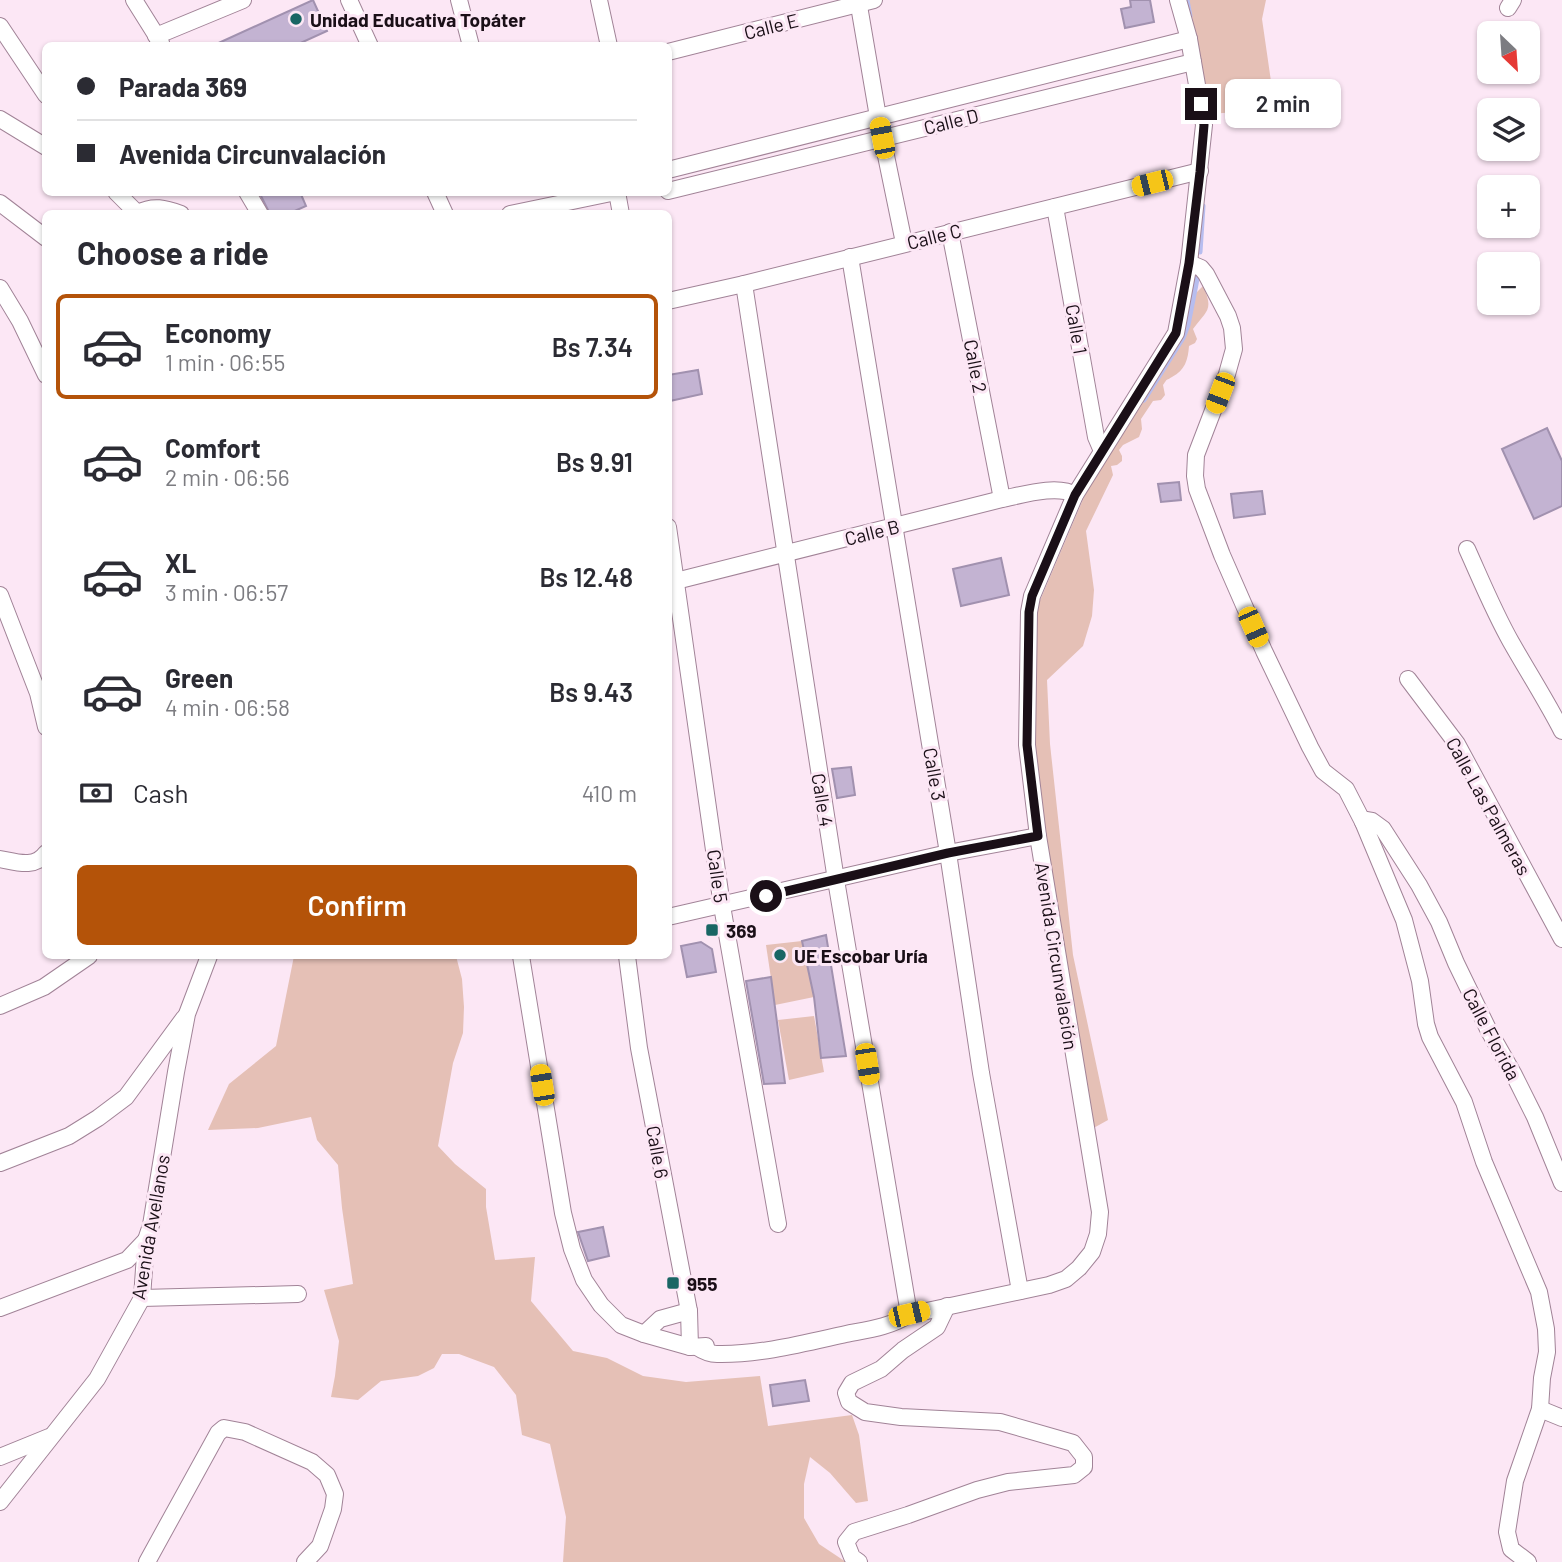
<!DOCTYPE html>
<html lang="en">
<head>
<meta charset="utf-8">
<style>
	:root { --surface:#fff; --page:#f2f2f3; --text:#2b2b33; --muted:#7c7c81; --line:#e1e1e2; --accent:#b45309 }
	body { margin:0; font-family:Barlow,sans-serif; background:var(--page); color:var(--text); height:100vh; display:flex; flex-direction:column; font-size:26px; white-space:nowrap }
	* { box-sizing:border-box; margin:0 }
	p { font-size:23px; color:var(--muted) }
	.icon { flex:none; width:38px; height:38px; fill:none; stroke:currentColor; stroke-width:2; stroke-linecap:round; stroke-linejoin:round }
	.map { position:relative; flex:1; overflow:hidden }
	.details { position:absolute; left:42px; top:210px; width:630px; height:749px; display:flex; flex-direction:column; background:var(--surface); border-radius:10px; box-shadow:0 2px 5px #0004 }
	.details>* { flex:none }
	.top-card { position:absolute; left:42px; top:42px; width:630px; height:154px; border-radius:10px; box-shadow:0 2px 5px #0004; display:grid; align-content:center; height:154px; padding:0 35px; background:var(--surface) }
	.needle { width:46px; rotate:155deg }
	.buttons { position:absolute; left:1477px; top:21px; display:grid; gap:14px }
	.buttons a { display:grid; place-items:center; width:63px; height:63px; border-radius:10px; background:var(--surface); box-shadow:0 2px 5px #0004; font-size:35px }
	.end { position:absolute; width:32px; height:32px; margin:-16px; border:9px solid #1a0f17; background:#fff; box-shadow:0 0 0 4px #fff }
	.from { border-radius:50% }
	.bubble { position:absolute; height:49px; border-radius:10px; background:var(--surface); box-shadow:0 2px 5px #0004; font-size:23px; font-weight:600; line-height:49px; text-align:center }
	.car { position:absolute; width:21px; height:42px; margin:-21px -10px; border-radius:9px; box-shadow:0 0 5px 2px #0007; background:linear-gradient(#f5c518 24%,#345 0 40%,#f5c518 0 76%,#345 0 86%,#f5c518 0) }
	.top-card b { display:flex; align-items:center; gap:24px; height:66px; font-size:26px }
	.top-card b+b { border-top:2px solid var(--line) }
	.top-card i { width:18px; height:18px; background:var(--text) }
	ul { padding:0; list-style:none }
	li { display:flex; align-items:center; gap:21px; height:105px; margin:0 14px 10px; padding:0 21px; border:4px solid transparent; border-radius:10px }
	li div { flex:1 }
	li b { display:block; font-size:26px }
	li em { font-style:normal; font-weight:600 }
	li.selected { border-color:var(--accent) }
	li>.icon { width:63px; height:63px; stroke-width:1.5 }
	h2 { padding:0 35px; font-size:32px; line-height:84px }
	.pay { display:flex; align-items:center; gap:18px; height:77px; padding:0 35px; font-size:26px }
	.pay p { margin-inline-start:auto }
	.action { display:flex; gap:14px; margin-top:auto; padding:14px 35px }
	.action a { flex:1; height:80px; border-radius:10px; background:var(--accent); color:#fff; font-size:28px; font-weight:600; line-height:80px; text-align:center }
	.map>svg:first-child { display:block }
	.green { fill:#e5c0b6 }
	.lines { fill:none; stroke-linecap:round; stroke-linejoin:round }
	.stream { stroke:#b7bdef; stroke-width:5 }
	.building { fill:#c3b3d2; stroke:#a191af; stroke-width:2 }
	.minor-casing { stroke:#a18397; stroke-width:18 }
	.minor { stroke:#fff; stroke-width:16 }
	.route { stroke:#1a0f17; stroke-width:9 }
	.poi-dot { fill:#196664; stroke:#fce7f5; stroke-width:2.5 }
	.labels { text-anchor:middle; dominant-baseline:central; stroke-width:6; stroke-linejoin:round; paint-order:stroke }
	.poi-label { font-size:19px; font-weight:bold; fill:#1a0f17; stroke:#fce7f5; text-anchor:start }
	.street-label { font-size:19px; fill:#1a0f17; stroke:#fce7f5 }
</style>
</head>
<body>
<div class="map">
<svg width="1562" height="1562" viewBox="0 0 1562 1562">
	<rect width="100%" height="100%" fill="#fce7f5"/>
	<g class="green">
		<polygon points="1189,0 1266,0 1262,19 1275,109 1210,114"/>
		<path d="M1203 286C1214 310 1207 310 1193 329L1197 339 1195 343 1189 346C1188 360 1185 370 1172 377 1164 382 1169 377 1163 385L1165 395 1161 400 1153 401 1141 419 1142 429 1139 437 1123 445 1119 450 1122 456V461L1117 465 1111 466 1113 475 1086 531 1094 590 1092 616 1083 646 1047 680 1050 744 1073 955 1108 1120 1090 1130 1034 756 1036 610 1087 490 1184 339 1189 325 1195 294Z"/>
		<polygon points="802,941 814,997 775,1005 766,945"/>
		<polygon points="294,956 456,956 462,979 464,1007 463,1033 453,1063 438,1146 455,1164 486,1189 486,1207 495,1260 535,1257 531,1301 573,1351 607,1358 643,1376 686,1382 760,1376 768,1426 852,1415 859,1435 868,1501 856,1503 830,1473 810,1457 804,1484 804,1518 819,1544 846,1562 563,1562 566,1517 550,1444 522,1435 516,1395 494,1367 459,1354 442,1354 434,1368 418,1376 381,1381 358,1400 331,1397 335,1376 339,1341 324,1290 353,1284 342,1208 338,1165 317,1140 311,1117 258,1128 208,1130 229,1084 276,1046"/>
		<polygon points="814,1016 824,1072 789,1080 778,1020"/>
	</g>
	<g class="lines">
		<g class="stream">
			<polyline points="1187,0 1190,16"/>
			<polyline points="1200,252 1203,206"/>
			<polyline points="1144,400 1183,338 1188,325 1199,269"/>
		</g>
	</g>
	<g class="building">
		<polygon points="313,0 327,31 294,46 212,46"/>
		<polygon points="1130,0 1150,0 1154,22 1125,28 1121,9 1131,7"/>
		<polygon points="259,192 300,192 306,206 288,214 270,214"/>
		<polygon points="698,370 702,394 670,401 668,375"/>
		<polygon points="1547,428 1562,461 1562,506 1534,519 1502,449"/>
		<polygon points="1179,482 1181,500 1161,502 1158,484"/>
		<polygon points="1262,491 1265,514 1234,518 1231,494"/>
		<polygon points="1001,558 1009,595 961,606 953,569"/>
		<polygon points="851,767 855,795 837,798 832,769"/>
		<polygon points="826,935 846,1056 821,1058 814,997 802,941"/>
		<polygon points="701,942 712,949 716,972 687,977 681,946"/>
		<polygon points="771,977 785,1083 764,1084 746,981"/>
		<polygon points="603,1227 609,1256 588,1261 578,1232"/>
		<polygon points="805,1380 809,1401 773,1406 770,1385"/>
	</g>
	<g class="lines">
		<defs>
			<g id="minor">
				<polyline points="134,0 161,43"/>
				<polyline points="349,0 370,46"/>
				<polyline points="459,0 471,46"/>
				<polyline points="599,0 609,46"/>
				<polyline points="858,0 878,117 904,243"/>
				<polyline points="1508,8 1513,0"/>
				<polyline points="0,26 46,95"/>
				<polyline points="156,36 243,0"/>
				<polyline points="668,52 874,0"/>
				<polyline points="0,119 46,147"/>
				<polyline points="668,170 1189,39"/>
				<polyline points="668,191 1193,62"/>
				<polyline points="116,192 138,214"/>
				<polyline points="247,192 260,214"/>
				<polyline points="435,192 445,214"/>
				<polyline points="617,192 621,214"/>
				<polyline points="0,203 46,238"/>
				<polyline points="1055,207 1096,437 1102,451"/>
				<path d="M138 213C153 205 165 208 181 214"/>
				<polyline points="510,214 616,192"/>
				<polyline points="950,232 1002,499"/>
				<polyline points="850,257 948,853 981,1073 1020,1291"/>
				<polyline points="1189,263 1201,268 1206,274 1228,316 1232,328 1234,349 1227,374 1196,455 1195,476 1197,489 1222,555 1264,651 1310,747 1323,771 1346,789 1363,822 1404,920 1420,981 1426,1024 1430,1037 1464,1102 1484,1162 1539,1292 1546,1329 1547,1352 1542,1378 1540,1409 1515,1481 1507,1532 1511,1549 1528,1562"/>
				<polyline points="744,284 836,880 909,1314"/>
				<polyline points="0,288 20,321 46,375"/>
				<polyline points="668,301 744,284 1200,171"/>
				<polyline points="668,527 722,906 778,1224"/>
				<path d="M1467 549C1481 580 1494 612 1511 642 1528 672 1546 700 1562 731"/>
				<path d="M668 583 1002 499C1022 495 1058 484 1075 495"/>
				<polyline points="0,595 38,693 46,727"/>
				<polyline points="1408,679 1457,744 1562,939"/>
				<polyline points="1363,822 1366,820 1372,821 1383,829 1419,885 1439,922 1456,963 1489,1031 1514,1075 1535,1117 1562,1183"/>
				<path d="M0 859C16 862 35 869 46 853"/>
				<polyline points="668,917 948,853 1038,836"/>
				<polyline points="521,956 563,1213 572,1249 584,1280 601,1305 621,1325 644,1334 690,1347 706,1346"/>
				<polyline points="627,956 639,1048 689,1311 690,1347"/>
				<polyline points="0,1006 44,987 89,956"/>
				<polyline points="0,1163 69,1136 98,1118 126,1097 184,1018"/>
				<polyline points="142,1298 298,1294"/>
				<polyline points="0,1308 127,1260 146,1240"/>
				<polyline points="644,1334 660,1319 689,1311"/>
				<path d="M697 1347C703 1351 710 1354 717 1354 759 1355 805 1343 846 1334 866 1330 891 1327 908 1315L1049 1285 1066 1279 1079 1268 1092 1252 1098 1234 1100 1212 1038 836 1027 745 1029 612 1032 596 1075 495 1176 333 1189 263 1204 125 1189 39 1178 0"/>
				<polyline points="1540,1409 1562,1418"/>
				<polyline points="0,1457 49,1437"/>
				<polyline points="0,1502 97,1379 142,1298 146,1240 151,1225 176,1072 187,1014 209,956"/>
				<polyline points="147,1562 218,1433 224,1428 245,1432 312,1462 327,1475 335,1494 333,1509 320,1546 305,1562"/>
				<polyline points="859,1562 852,1557 846,1542 854,1532 908,1515 977,1490 1008,1482 1074,1475 1084,1467 1084,1457 1073,1443 1000,1422 901,1417 865,1412 849,1402 846,1393 852,1383 881,1369 903,1350 937,1327 947,1306"/>
			</g>
		</defs>
		<use href="#minor" class="minor-casing"/>
		<use href="#minor" class="minor"/>
	</g>
	<g class="lines">
		<polyline class="route" points="766,896 948,853 1038,836 1027,745 1029,612 1032,596 1075,495 1176,333 1189,263 1200,172 1204,125 1201,104"/>
	</g>
	<g class="poi-dot">
		<circle cx="296" cy="19" r="7"/>
		<rect x="705" y="923" width="14" height="14" rx="3.5"/>
		<circle cx="780" cy="955" r="7"/>
		<rect x="666" y="1276" width="14" height="14" rx="3.5"/>
	</g>
	<g class="labels">
		<g class="poi-label">
			<text x="310" y="19">Unidad Educativa Topáter</text>
			<text x="726" y="930">369</text>
			<text x="794" y="955">UE Escobar Uría</text>
			<text x="687" y="1283">955</text>
		</g>
		<g class="street-label">
			<text transform="translate(771 26) rotate(-14)">Calle E</text>
			<text transform="translate(951 121) rotate(-14)">Calle D</text>
			<text transform="translate(934 236) rotate(-14)">Calle C</text>
			<text transform="translate(1077 329) rotate(80)">Calle 1</text>
			<text transform="translate(976 366) rotate(79)">Calle 2</text>
			<text transform="translate(872 532) rotate(-14)">Calle B</text>
			<text transform="translate(935 774) rotate(80)">Calle 3</text>
			<text transform="translate(823 800) rotate(81)">Calle 4</text>
			<text transform="translate(1489 806) rotate(61)">Calle Las Palmeras</text>
			<text transform="translate(718 876) rotate(82)">Calle 5</text>
			<text transform="translate(1057 956) rotate(81)">Avenida Circunvalación</text>
			<text transform="translate(1492 1034) rotate(62)">Calle Florida</text>
			<text transform="translate(658 1152) rotate(80)">Calle 6</text>
			<text transform="translate(150 1227) rotate(-80)">Avenida Avellanos</text>
		</g>
	</g>
</svg>
<div class="buttons">
<a><svg class="needle" viewBox="-14 -14 28 28"><path d="M0-13l5 13h-10z" fill="#e53935"/><path d="M0 13l5-13h-10z" fill="#7c7c81"/></svg></a>
<a><svg class="icon" aria-label="layers" viewBox="0 0 24 24"><path d="M12 4l9 5-9 5-9-5zM3 14l9 5 9-5"/></svg></a>
<a>+</a>
<a>−</a>
</div>
<i class="end from" style="left:766px;top:896px"></i>
<i class="end" style="left:1201px;top:104px"></i>
<div class="bubble" style="left:1225px;top:79px;width:116px">2 min</div>
<i class="car" style="left:882px;top:138px;rotate:349deg"></i>
<i class="car" style="left:1152px;top:183px;rotate:256deg"></i>
<i class="car" style="left:1220px;top:393px;rotate:201deg"></i>
<i class="car" style="left:1253px;top:627px;rotate:156deg"></i>
<i class="car" style="left:867px;top:1064px;rotate:171deg"></i>
<i class="car" style="left:542px;top:1085px;rotate:351deg"></i>
<i class="car" style="left:909px;top:1314px;rotate:77deg"></i>
<div class="top-card">
<b><i class="from"></i>Parada 369</b>
<b><i></i>Avenida Circunvalación</b>
</div>
<section class="details">
<h2>Choose a ride</h2>
<ul>
<li class="selected"><svg class="icon" aria-label="car" viewBox="0 0 24 24"><path d="M5 17H2v-5l4-1 3-4h7l3 4 3 1v5h-3M9 17h6M6 11h13"/><circle cx="7" cy="17" r="2"/><circle cx="17" cy="17" r="2"/></svg><div><b>Economy</b><p>1 min · 06:55</p></div><em>Bs 7.34</em></li>
<li><svg class="icon" aria-label="car" viewBox="0 0 24 24"><path d="M5 17H2v-5l4-1 3-4h7l3 4 3 1v5h-3M9 17h6M6 11h13"/><circle cx="7" cy="17" r="2"/><circle cx="17" cy="17" r="2"/></svg><div><b>Comfort</b><p>2 min · 06:56</p></div><em>Bs 9.91</em></li>
<li><svg class="icon" aria-label="car" viewBox="0 0 24 24"><path d="M5 17H2v-5l4-1 3-4h7l3 4 3 1v5h-3M9 17h6M6 11h13"/><circle cx="7" cy="17" r="2"/><circle cx="17" cy="17" r="2"/></svg><div><b>XL</b><p>3 min · 06:57</p></div><em>Bs 12.48</em></li>
<li><svg class="icon" aria-label="car" viewBox="0 0 24 24"><path d="M5 17H2v-5l4-1 3-4h7l3 4 3 1v5h-3M9 17h6M6 11h13"/><circle cx="7" cy="17" r="2"/><circle cx="17" cy="17" r="2"/></svg><div><b>Green</b><p>4 min · 06:58</p></div><em>Bs 9.43</em></li>
</ul>
<div class="pay"><svg class="icon" aria-label="cash" viewBox="0 0 24 24"><path d="M3 7h18v10H3z"/><circle cx="12" cy="12" r="2"/></svg>Cash<p>410 m</p></div>
<div class="action"><a>Confirm</a></div>
</section>
</div>
</body>
</html>
